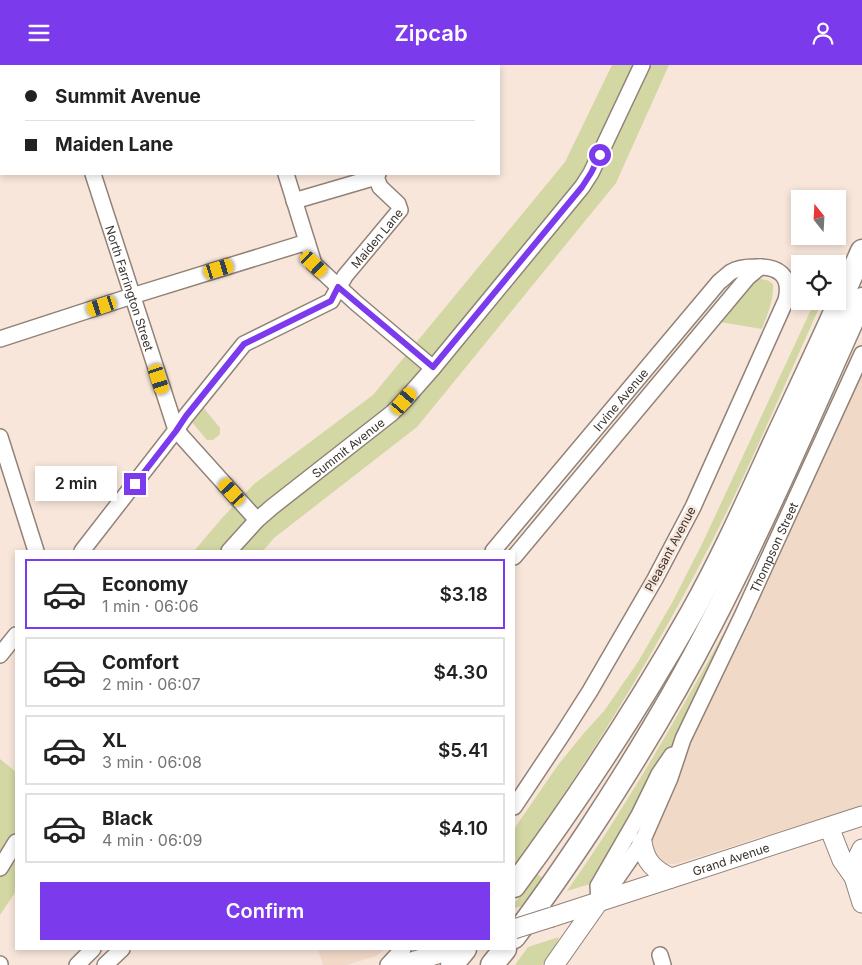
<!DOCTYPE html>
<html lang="en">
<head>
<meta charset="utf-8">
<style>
	:root { --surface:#fff; --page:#f6f6f6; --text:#222; --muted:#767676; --line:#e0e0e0; --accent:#7c3aed }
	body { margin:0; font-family:Inter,sans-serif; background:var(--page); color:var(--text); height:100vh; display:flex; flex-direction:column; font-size:19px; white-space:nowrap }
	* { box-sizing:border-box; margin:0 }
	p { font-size:16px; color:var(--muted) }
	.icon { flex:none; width:28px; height:28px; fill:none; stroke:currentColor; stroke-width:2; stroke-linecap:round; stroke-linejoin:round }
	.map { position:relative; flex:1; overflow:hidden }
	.details { position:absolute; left:15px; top:485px; width:500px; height:400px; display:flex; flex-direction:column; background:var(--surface); border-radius:0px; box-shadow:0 2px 8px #0003 }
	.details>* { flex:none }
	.top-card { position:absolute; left:0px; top:0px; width:500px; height:110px; box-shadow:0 2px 8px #0003; display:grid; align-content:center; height:110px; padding:0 25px; background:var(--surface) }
	.needle { width:32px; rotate:342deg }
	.controls { position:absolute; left:791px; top:125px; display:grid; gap:10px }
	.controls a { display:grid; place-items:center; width:55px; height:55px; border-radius:0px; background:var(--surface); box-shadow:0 2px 8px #0003; font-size:25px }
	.end { position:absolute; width:22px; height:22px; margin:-11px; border:6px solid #7c3aed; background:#fff; box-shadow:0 0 0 2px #fff }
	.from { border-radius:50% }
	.bubble { position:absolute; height:35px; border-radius:0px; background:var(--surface); box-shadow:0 2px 8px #0003; font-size:16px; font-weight:600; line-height:35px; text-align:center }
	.car { position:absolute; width:15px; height:30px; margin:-15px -8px; border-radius:6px; box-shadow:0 0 4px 1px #0007; background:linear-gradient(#f5c518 24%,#345 0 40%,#f5c518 0 76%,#345 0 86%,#f5c518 0) }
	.top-card b { display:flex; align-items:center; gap:18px; height:48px; font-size:19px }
	.top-card b+b { border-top:1px solid var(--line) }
	.top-card i { width:12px; height:12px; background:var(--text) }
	ul { padding:9px 0 0; list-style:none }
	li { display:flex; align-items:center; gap:15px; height:70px; margin:0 10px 8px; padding:0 15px; border:2px solid var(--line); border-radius:0px }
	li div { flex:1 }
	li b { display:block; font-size:19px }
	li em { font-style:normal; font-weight:600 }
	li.selected { border-color:var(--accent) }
	li>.icon { width:45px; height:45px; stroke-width:1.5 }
	.primary-button { display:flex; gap:10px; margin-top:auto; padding:10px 25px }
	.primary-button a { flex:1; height:58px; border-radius:0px; background:var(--accent); color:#fff; font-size:20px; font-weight:600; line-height:58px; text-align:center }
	header { display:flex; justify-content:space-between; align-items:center; height:65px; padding:0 25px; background:var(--accent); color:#fff; font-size:22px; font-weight:600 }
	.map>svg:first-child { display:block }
	.built { fill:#f1d9c8 }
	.green { fill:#d2d7a4 }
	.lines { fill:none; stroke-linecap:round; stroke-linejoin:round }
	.minor-casing { stroke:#928277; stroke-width:18 }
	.major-casing { stroke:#928277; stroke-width:21 }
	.highway-casing { stroke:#928277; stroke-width:25 }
	.minor { stroke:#fff; stroke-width:15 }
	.major { stroke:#fff; stroke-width:19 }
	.highway { stroke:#fff; stroke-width:22 }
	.major-bridge-casing { stroke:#928277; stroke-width:21; stroke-linecap:butt }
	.major-bridge { stroke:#fff; stroke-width:19 }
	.route { stroke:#7c3aed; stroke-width:6 }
	.labels { text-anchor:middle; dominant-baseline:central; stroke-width:5; stroke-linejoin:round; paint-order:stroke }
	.street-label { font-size:12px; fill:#39322d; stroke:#f8e6da }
</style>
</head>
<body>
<header><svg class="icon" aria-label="menu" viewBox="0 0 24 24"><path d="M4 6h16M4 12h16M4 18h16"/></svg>Zipcab<svg class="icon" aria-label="person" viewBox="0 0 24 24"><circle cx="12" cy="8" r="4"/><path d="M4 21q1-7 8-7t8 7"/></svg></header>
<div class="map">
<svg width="862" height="900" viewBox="0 0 862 900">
	<rect width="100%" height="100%" fill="#f8e6da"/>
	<g class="built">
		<polygon points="862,300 862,740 676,799 663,799 655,796 649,769 707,639 713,631 756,545 755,536"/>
		<polygon points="318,884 385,884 376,891 347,900 323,900"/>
	</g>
	<g class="green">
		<polygon points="0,0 42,0 42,1 1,1 1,41 0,42"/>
		<polygon points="612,0 669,0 616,118 417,362 274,473 263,486 194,486 223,452 254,419 373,330 565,97"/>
		<path d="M756 214C763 214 768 214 773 219 774 236 767 250 762 264L720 257Z"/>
		<path d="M815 236H822C795 297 768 359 740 419 698 508 651 592 599 675 572 717 544 760 514 800V764L558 700 584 668 604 646 638 597 673 536 703 477Z"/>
		<polygon points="203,342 220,363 220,369 213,375 207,375 191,356"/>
		<path d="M722 571 727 572 671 684 590 819 567 826C624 745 674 658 722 571Z"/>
		<polygon points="0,694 16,707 16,826 0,850"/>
		<polygon points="537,809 543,813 523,841 514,843 514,839"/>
		<polygon points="559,872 556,880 542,900 515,900 528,882"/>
	</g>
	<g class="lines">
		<defs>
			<g id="minor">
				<polyline points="58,0 59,1"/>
				<polyline points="250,0 251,1"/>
				<polyline points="176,1 179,0"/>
				<polyline points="464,1 465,0"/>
				<polyline points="0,58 1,58"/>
				<path id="s1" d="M93 109 176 365 257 455"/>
				<polyline points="286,109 314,199 355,237 433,303"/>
				<polyline points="294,136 376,112 378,109"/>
				<polyline points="0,274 132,231 307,177"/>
				<polyline points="0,372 36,486"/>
				<path id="s2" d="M82 486 176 365 186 351 244 279 331 236 345 211 400 145 398 139 380 122 376 112"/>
				<path id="s3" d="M229 486 257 455 272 442 392 348 404 336 433 303 582 122 591 108 642 0"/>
				<path id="s4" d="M493 486 719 217C723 214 727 210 731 207 738 203 747 202 755 202 778 201 792 210 786 235L693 442 655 514 590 626 562 670 514 742"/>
				<polyline points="514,492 748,212 760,202"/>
				<polyline points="0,590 16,570"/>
				<polyline points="0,803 16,777"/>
				<path id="s5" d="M599 836 615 816 642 777 670 713 683 674 743 549 862 289"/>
				<polyline points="599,836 598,821 639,750 659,709 672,690"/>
				<polyline points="660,890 663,900"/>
				<polyline points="0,899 0,900"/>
				<polyline points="77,900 93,884"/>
				<polyline points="105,900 122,884"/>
				<polyline points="388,900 403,884"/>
			</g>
			<g id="major">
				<polyline points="829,762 842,795 854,812"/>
				<path d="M642 777C645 797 654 805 671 813"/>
				<polyline points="862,784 857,794 854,812 862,838"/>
				<path id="s6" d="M552 852 862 751"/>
				<polyline points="402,900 453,884"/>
				<polyline points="554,900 599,836"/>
			</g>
			<g id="highway">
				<path d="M514 821C578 734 638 643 691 549 723 492 750 431 777 372 806 310 835 249 862 186"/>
				<path d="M514 872C540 838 564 803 588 767 632 700 674 631 711 559 766 453 813 343 862 234"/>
				<polyline points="452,900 465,884"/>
				<polyline points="492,900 505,884"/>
			</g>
		</defs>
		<use href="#minor" class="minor-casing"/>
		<use href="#major" class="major-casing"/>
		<use href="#highway" class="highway-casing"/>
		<use href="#minor" class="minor"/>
		<use href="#major" class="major"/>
		<use href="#highway" class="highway"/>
		<defs>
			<polyline id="major-bridge" points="514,864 552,852"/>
		</defs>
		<use href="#major-bridge" class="major-bridge-casing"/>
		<use href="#major-bridge" class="major-bridge"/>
	</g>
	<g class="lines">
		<polyline class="route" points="135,419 176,366 186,351 244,279 331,236 338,222 433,302 582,122 591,108 600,90"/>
	</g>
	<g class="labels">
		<g class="street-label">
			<text stroke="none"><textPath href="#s2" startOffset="438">Maiden Lane</textPath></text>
			<text stroke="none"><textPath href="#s1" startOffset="120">North Farrington Street</textPath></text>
			<text stroke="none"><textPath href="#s4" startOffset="198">Irvine Avenue</textPath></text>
			<text stroke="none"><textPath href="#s3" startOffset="158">Summit Avenue</textPath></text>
			<text stroke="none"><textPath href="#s5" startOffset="396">Thompson Street</textPath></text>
			<text transform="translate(670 484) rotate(-62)">Pleasant Avenue</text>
			<text stroke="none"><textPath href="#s6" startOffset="188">Grand Avenue</textPath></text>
		</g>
	</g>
</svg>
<div class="controls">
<a><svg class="needle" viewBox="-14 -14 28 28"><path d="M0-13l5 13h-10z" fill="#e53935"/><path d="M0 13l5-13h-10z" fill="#767676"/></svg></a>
<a><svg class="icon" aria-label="locate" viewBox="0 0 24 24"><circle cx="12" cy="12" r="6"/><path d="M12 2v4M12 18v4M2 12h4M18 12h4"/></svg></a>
</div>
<i class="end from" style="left:600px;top:90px"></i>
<i class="end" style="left:135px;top:419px"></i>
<div class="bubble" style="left:35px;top:401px;width:82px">2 min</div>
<i class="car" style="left:314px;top:199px;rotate:133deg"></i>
<i class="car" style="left:219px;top:204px;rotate:73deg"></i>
<i class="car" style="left:102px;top:241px;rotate:252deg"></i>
<i class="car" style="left:159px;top:314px;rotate:162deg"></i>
<i class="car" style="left:404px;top:336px;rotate:40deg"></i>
<i class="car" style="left:232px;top:427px;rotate:318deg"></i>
<div class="top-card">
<b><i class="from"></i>Summit Avenue</b>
<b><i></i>Maiden Lane</b>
</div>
<section class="details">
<ul>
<li class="selected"><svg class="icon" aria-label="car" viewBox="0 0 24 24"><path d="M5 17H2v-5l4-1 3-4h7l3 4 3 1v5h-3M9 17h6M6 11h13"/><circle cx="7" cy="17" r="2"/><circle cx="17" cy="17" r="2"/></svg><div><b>Economy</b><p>1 min · 06:06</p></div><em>$3.18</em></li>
<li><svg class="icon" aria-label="car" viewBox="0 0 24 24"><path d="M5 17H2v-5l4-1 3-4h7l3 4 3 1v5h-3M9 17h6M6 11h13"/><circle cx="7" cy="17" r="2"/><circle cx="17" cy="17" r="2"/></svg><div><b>Comfort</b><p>2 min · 06:07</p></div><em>$4.30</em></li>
<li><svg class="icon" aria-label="car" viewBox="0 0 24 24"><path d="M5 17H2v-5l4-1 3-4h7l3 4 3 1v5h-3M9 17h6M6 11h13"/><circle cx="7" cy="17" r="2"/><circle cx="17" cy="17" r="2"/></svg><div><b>XL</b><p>3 min · 06:08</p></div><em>$5.41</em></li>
<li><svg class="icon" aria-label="car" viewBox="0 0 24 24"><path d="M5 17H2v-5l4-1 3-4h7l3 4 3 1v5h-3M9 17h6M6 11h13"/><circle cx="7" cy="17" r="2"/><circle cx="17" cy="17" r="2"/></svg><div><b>Black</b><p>4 min · 06:09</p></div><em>$4.10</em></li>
</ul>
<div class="primary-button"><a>Confirm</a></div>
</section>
</div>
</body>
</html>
